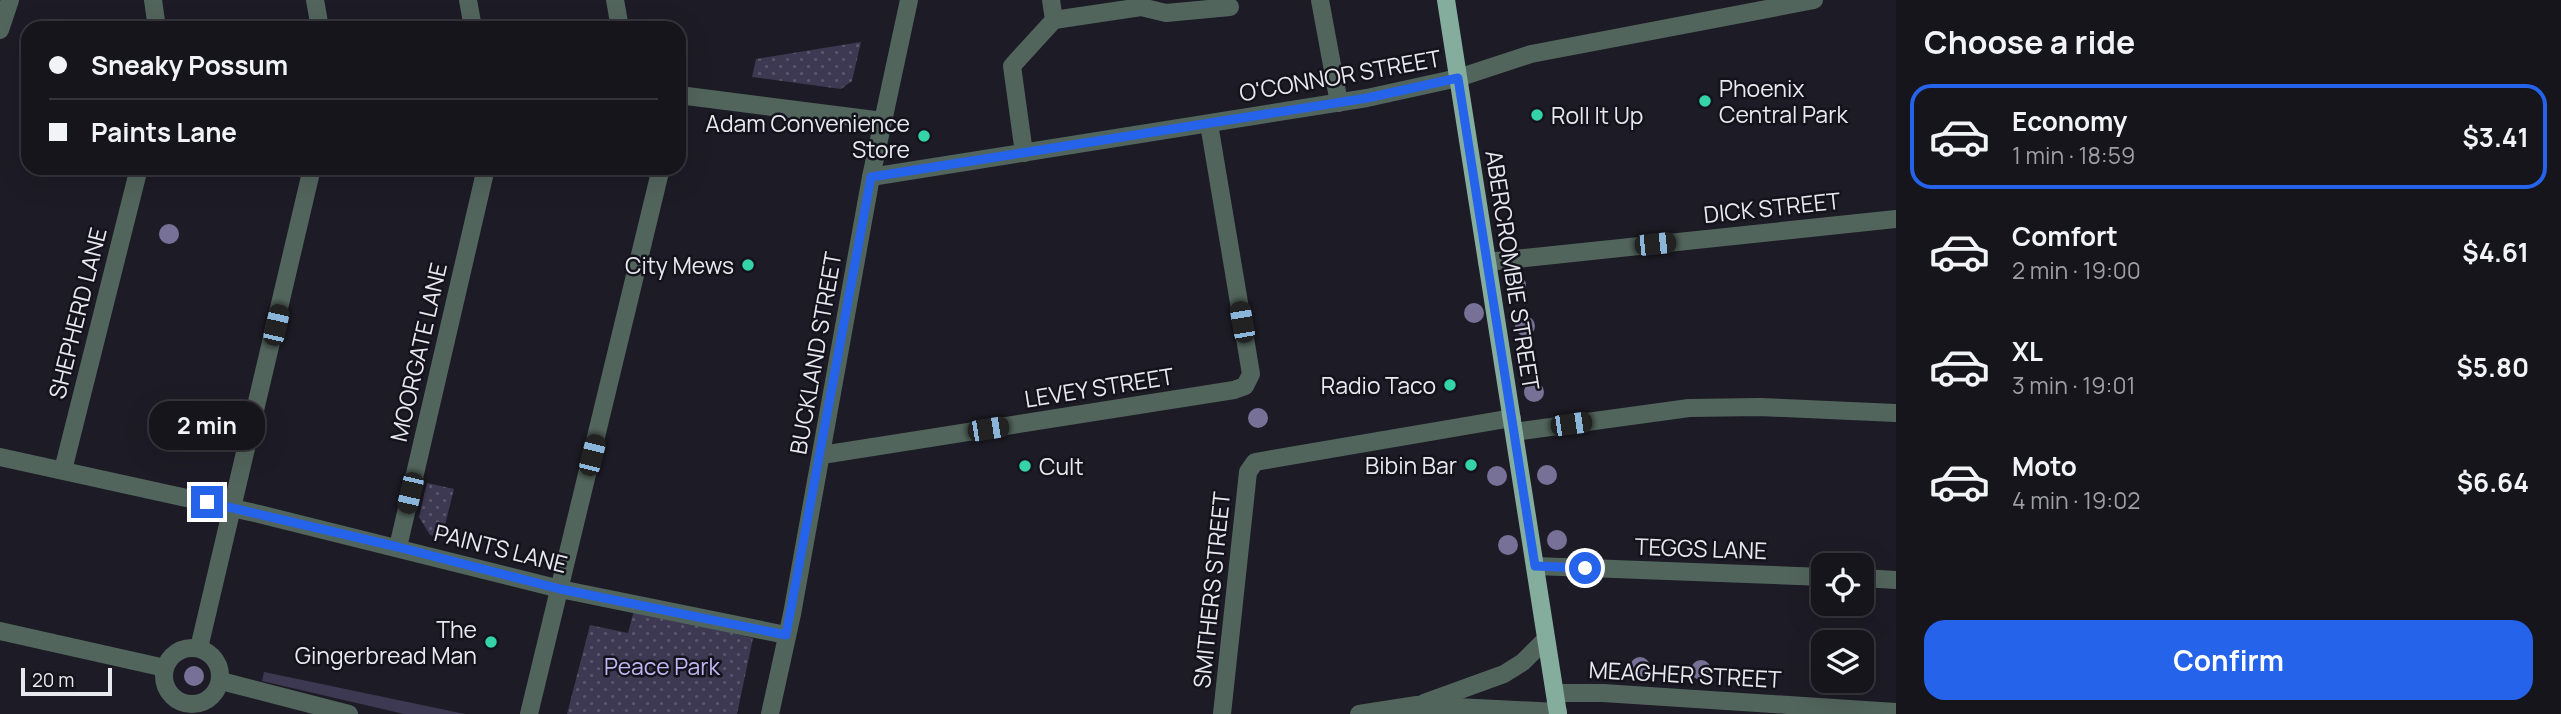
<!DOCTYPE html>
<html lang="en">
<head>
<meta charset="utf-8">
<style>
	:root { --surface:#16151c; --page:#1f1e25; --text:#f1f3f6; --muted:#9e9fa3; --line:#35343b; --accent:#2563eb }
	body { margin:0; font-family:Manrope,sans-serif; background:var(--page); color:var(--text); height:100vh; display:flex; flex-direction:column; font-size:26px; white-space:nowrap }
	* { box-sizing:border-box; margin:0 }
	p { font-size:23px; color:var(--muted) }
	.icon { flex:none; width:38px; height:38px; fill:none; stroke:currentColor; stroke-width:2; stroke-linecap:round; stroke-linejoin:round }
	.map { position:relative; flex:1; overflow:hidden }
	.details { display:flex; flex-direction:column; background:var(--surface); width:665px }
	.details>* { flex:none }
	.banner { position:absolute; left:21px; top:21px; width:665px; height:154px; border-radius:21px; box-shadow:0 7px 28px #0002,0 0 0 2px var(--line); display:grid; align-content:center; height:154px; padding:0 28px; background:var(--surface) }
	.buttons { position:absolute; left:1811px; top:553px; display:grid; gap:14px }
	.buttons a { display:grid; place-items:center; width:63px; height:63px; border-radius:14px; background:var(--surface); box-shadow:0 7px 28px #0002,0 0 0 2px var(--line); font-size:35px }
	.scale { position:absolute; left:21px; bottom:18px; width:91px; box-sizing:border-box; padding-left:7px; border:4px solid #e8e8ef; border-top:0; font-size:19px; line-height:24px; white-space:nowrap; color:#e8e8ef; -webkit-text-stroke:5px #14131c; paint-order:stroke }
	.end { position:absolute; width:32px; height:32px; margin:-16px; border:9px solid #2563eb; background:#fff; box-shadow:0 0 0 4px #fff }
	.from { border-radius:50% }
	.bubble { position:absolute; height:49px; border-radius:21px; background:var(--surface); box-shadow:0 7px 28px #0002,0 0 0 2px var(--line); font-size:23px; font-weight:700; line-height:49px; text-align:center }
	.car { position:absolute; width:21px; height:42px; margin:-21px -10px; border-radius:9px; box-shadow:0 0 5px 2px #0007; background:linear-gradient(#222 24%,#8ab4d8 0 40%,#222 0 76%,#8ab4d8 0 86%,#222 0) }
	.banner b { display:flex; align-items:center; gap:24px; height:66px; font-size:26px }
	.banner b+b { border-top:2px solid var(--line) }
	.banner i { width:18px; height:18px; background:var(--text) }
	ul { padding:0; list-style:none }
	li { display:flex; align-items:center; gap:21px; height:105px; margin:0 14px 10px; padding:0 14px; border:4px solid transparent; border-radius:21px }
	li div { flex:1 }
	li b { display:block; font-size:26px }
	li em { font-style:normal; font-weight:700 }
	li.selected { border-color:var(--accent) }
	li>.icon { width:63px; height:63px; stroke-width:1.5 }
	h2 { padding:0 28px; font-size:32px; line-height:84px }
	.action { display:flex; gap:14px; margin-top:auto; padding:14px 28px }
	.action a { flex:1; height:80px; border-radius:21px; background:var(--accent); color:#fff; font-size:28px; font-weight:700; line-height:80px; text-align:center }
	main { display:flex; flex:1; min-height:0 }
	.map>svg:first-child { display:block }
	.grass { fill:url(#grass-dots) }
	.garden { fill:#3e3952 }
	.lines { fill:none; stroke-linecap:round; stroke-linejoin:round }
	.minor { stroke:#52655d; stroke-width:18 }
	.major { stroke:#85ad9d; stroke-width:18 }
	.tree { fill:#777197 }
	.route { stroke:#2563eb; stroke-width:9 }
	.poi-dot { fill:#34d4a8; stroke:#14131c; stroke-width:2.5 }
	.labels { text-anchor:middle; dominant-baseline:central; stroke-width:5; stroke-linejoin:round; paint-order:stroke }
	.street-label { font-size:23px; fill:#e8e8ef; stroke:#14131c }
	.poi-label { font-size:23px; fill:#e8e8ef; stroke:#14131c; text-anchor:end }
	.park-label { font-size:23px; fill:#c0b6f4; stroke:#14131c }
</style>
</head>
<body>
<main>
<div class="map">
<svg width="1896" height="714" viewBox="0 0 1896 714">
	<defs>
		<pattern id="grass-dots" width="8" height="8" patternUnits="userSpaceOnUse" patternTransform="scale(1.75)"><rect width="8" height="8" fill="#3e3952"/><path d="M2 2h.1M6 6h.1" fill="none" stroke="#5a566b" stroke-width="1.8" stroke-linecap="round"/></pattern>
	</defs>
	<rect width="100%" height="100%" fill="#1d1c26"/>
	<g class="grass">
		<polygon points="861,42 852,81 841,89 752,77 756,59"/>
		<polygon points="427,483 454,489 442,537 430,535 419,517"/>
		<polygon points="634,610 753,638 737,714 567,714 590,625 628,633"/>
	</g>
	<polygon class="garden" points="264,672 465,714 404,714 262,681"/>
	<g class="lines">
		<g class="minor">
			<polyline points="153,0 157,28"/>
			<polyline points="315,0 320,28"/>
			<polyline points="468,0 473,28"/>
			<polyline points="615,0 620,28"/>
			<polyline points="1320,0 1339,103"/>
			<polyline points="1054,20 1141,7 1166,13 1230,7"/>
			<polyline points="0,30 10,0"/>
			<polyline points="679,95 883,121"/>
			<polyline points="1024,153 1012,66 1054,20 1051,0"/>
			<polyline points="871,177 1367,98 1458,78 1531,54 1814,0"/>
			<polyline points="1487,262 1896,219"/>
			<polyline points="1514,432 1689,408 1760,407 1896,413"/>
			<polyline points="822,455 1234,390 1245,386 1251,374 1209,124"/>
			<polyline points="0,457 259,514 560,589 786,635"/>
			<polyline points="63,470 139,168"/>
			<polyline points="398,547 486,168"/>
			<polyline points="1535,566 1824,577"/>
			<polyline points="1862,578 1896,580"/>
			<polyline points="0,631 165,668"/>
			<circle cx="192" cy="676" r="28"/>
			<polyline points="199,648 312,168"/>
			<polyline points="221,681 349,714"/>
			<polyline points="1555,693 1603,693 1896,712"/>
			<polyline points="1424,703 1504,674 1523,662 1546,639"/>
			<polyline points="529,714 661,168"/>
			<polyline points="770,714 792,614 871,177 909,0"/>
			<polyline points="1222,714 1248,472 1255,462 1512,418"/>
			<polyline points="1359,714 1417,705 1558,712"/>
		</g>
		<polyline class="major" points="1446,0 1558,714"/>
	</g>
	<g class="tree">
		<circle cx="169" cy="234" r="10"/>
		<circle cx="1516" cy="285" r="10"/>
		<circle cx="1474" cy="313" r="10"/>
		<circle cx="1525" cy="326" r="10"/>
		<circle cx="1534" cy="392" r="10"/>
		<circle cx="1258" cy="418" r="10"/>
		<circle cx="1547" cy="475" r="10"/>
		<circle cx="1497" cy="476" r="10"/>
		<circle cx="1557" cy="540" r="10"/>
		<circle cx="1508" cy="545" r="10"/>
		<circle cx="1640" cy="667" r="10"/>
		<circle cx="1701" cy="670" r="10"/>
		<circle cx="194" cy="676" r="10"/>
	</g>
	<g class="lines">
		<polyline class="route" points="207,502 398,547 560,589 786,635 871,177 1367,98 1458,78 1535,566 1585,568"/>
	</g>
	<g class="poi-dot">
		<circle cx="1705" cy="101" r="7"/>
		<circle cx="1537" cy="115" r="7"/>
		<circle cx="924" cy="136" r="7"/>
		<circle cx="748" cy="265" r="7"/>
		<circle cx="1450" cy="385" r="7"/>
		<circle cx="1471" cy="465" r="7"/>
		<circle cx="1025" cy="466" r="7"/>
		<circle cx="491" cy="642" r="7"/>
	</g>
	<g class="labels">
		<g class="street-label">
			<text transform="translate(1340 75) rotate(-10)">O'CONNOR STREET</text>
			<text transform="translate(1772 207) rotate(-6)">DICK STREET</text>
			<text transform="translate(1513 270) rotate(81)">ABERCROMBIE STREET</text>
			<text transform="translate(77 313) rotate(-76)">SHEPHERD LANE</text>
			<text transform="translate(418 352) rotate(-77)">MOORGATE LANE</text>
			<text transform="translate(815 353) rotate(-80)">BUCKLAND STREET</text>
			<text transform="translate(1099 387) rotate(-9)">LEVEY STREET</text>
			<text transform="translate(501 548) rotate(14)">PAINTS LANE</text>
			<text transform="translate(1701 548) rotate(2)">TEGGS LANE</text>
			<text transform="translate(1211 590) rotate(-84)">SMITHERS STREET</text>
			<text transform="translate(1685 674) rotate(3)">MEAGHER STREET</text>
		</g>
		<g class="poi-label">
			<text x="1719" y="88" text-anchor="start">Phoenix<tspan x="1719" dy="26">Central Park</tspan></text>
			<text x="1551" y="115" text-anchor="start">Roll It Up</text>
			<text x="910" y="123">Adam Convenience<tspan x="910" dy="26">Store</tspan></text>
			<text x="734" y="265">City Mews</text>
			<text x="1436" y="385">Radio Taco</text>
			<text x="1457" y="465">Bibin Bar</text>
			<text x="1039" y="466" text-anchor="start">Cult</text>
			<text x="477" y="629">The<tspan x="477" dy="26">Gingerbread Man</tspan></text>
		</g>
		<g class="park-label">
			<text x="662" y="666">Peace Park</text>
		</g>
	</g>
</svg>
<div class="buttons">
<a><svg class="icon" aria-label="locate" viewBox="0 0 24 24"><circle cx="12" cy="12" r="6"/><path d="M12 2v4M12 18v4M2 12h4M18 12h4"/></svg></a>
<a><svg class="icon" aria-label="layers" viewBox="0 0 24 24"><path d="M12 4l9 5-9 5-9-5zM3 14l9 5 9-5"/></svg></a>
</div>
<div class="scale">20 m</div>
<i class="end from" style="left:1585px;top:568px"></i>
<i class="end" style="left:207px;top:502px"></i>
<div class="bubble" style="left:149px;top:401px;width:116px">2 min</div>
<i class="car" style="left:1655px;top:244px;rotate:84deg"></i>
<i class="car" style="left:1242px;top:322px;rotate:350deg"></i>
<i class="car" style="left:276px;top:325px;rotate:13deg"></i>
<i class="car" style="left:1571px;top:424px;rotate:82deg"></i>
<i class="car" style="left:988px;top:429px;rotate:81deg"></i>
<i class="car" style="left:592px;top:455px;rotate:14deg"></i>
<i class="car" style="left:410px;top:493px;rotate:193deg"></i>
<div class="banner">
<b><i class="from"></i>Sneaky Possum</b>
<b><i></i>Paints Lane</b>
</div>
</div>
<section class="details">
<h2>Choose a ride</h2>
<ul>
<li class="selected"><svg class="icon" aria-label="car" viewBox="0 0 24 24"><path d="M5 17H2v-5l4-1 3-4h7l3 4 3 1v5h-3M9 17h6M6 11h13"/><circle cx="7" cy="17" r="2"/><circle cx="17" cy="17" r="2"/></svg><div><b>Economy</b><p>1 min · 18:59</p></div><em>$3.41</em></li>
<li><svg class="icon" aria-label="car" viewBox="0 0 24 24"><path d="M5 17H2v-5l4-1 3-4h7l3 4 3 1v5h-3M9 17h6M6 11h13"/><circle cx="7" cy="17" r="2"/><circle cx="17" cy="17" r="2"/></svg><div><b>Comfort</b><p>2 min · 19:00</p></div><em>$4.61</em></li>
<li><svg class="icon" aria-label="car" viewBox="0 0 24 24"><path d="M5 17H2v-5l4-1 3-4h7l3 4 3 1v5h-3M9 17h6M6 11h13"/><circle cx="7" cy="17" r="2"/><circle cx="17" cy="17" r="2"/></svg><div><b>XL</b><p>3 min · 19:01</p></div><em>$5.80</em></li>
<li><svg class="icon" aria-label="car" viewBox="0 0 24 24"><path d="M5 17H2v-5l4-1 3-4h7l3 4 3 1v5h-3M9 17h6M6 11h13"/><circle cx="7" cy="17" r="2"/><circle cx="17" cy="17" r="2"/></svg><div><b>Moto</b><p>4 min · 19:02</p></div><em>$6.64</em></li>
</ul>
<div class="action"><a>Confirm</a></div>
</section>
</main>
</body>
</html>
